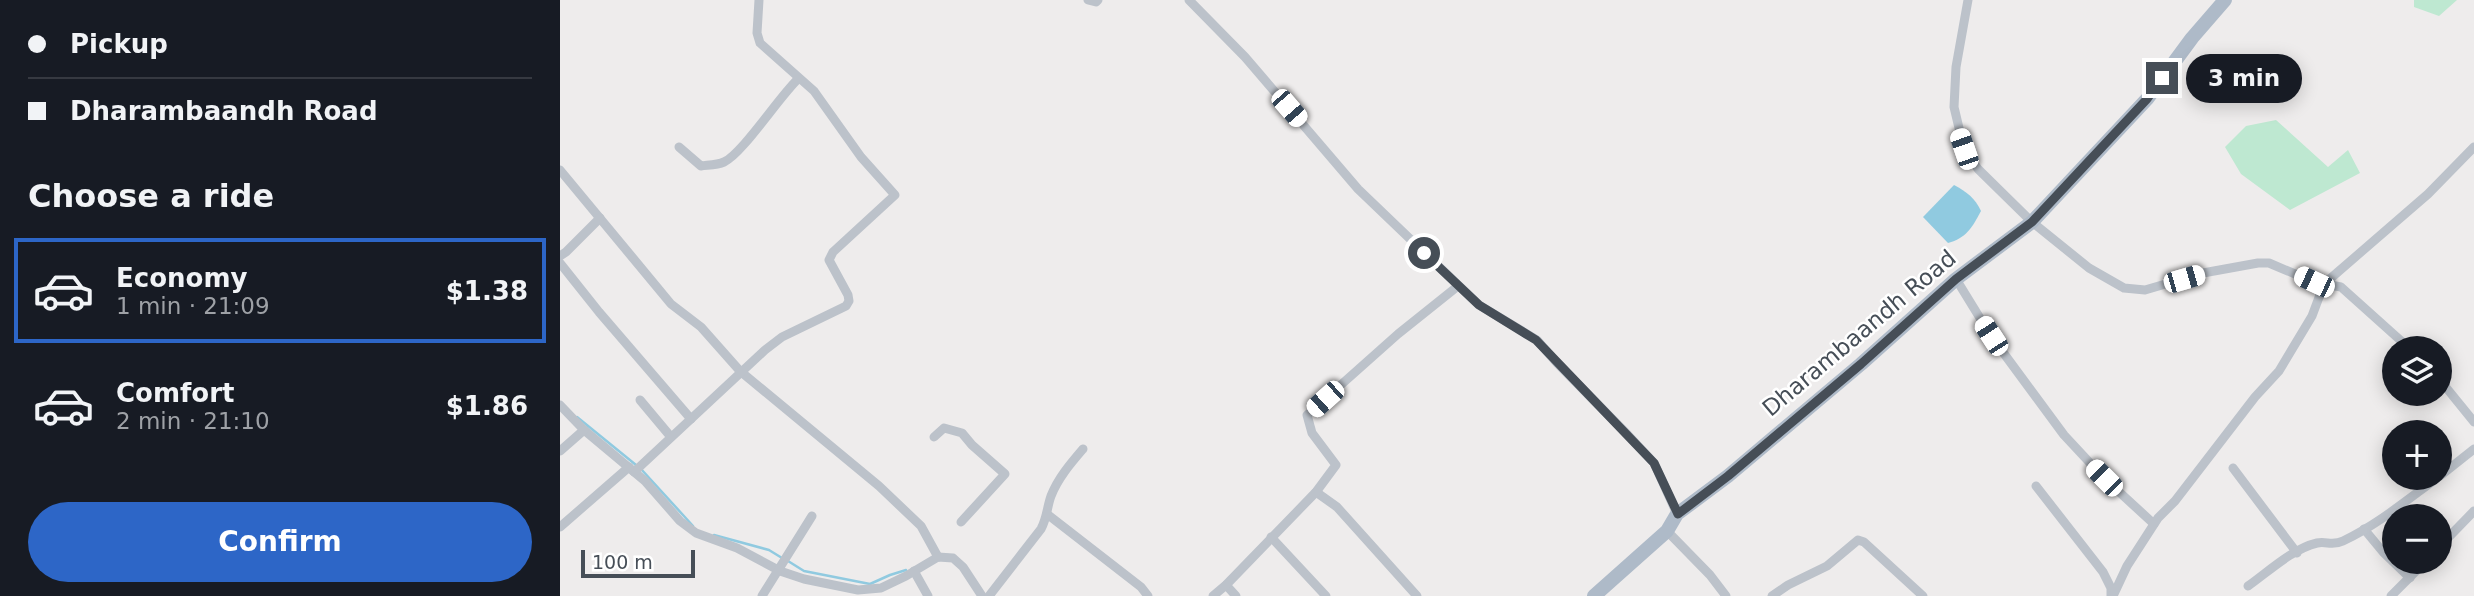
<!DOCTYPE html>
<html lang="en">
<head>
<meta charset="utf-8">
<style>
	:root { --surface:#171b24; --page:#242831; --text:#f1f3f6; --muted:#9ea1a6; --line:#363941; --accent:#2d66c7 }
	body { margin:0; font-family:"DejaVu Sans",sans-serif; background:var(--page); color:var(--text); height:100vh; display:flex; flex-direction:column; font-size:26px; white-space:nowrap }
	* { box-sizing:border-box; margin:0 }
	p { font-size:23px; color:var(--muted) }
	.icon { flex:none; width:38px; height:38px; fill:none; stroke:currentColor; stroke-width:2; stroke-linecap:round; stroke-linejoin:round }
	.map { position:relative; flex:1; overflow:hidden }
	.panel { display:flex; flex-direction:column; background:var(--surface); width:560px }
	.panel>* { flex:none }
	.banner { display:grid; align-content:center; height:154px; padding:0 28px; background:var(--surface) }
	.controls { position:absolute; left:1822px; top:336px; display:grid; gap:14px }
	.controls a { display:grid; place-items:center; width:70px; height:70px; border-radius:50%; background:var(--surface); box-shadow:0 4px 18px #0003; font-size:35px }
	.scale { position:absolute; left:21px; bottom:18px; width:114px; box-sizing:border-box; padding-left:7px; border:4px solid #464e57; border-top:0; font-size:19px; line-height:24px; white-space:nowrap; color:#464e57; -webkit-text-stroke:5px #fff; paint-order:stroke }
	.end { position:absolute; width:32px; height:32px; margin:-16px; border:9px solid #464e57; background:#fff; box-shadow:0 0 0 4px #fff }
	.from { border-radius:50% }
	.bubble { position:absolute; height:49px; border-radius:24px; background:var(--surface); box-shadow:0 4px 18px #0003; font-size:23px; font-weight:700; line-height:49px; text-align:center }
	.car { position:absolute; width:21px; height:42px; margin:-21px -10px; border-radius:9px; box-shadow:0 0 5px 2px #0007; background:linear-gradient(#fff 24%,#345 0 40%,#fff 0 76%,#345 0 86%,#fff 0) }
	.banner b { display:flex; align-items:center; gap:24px; height:66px; font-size:26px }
	.banner b+b { border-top:2px solid var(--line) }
	.banner i { width:18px; height:18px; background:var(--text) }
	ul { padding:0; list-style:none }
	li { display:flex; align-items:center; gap:21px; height:105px; margin:0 14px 10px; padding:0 14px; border:4px solid transparent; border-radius:0px }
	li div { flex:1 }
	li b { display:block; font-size:26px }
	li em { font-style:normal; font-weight:700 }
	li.on { border-color:var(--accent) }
	li>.icon { width:63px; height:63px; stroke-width:1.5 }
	h2 { padding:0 28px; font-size:32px; line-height:84px }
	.button { display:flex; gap:14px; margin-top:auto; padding:14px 28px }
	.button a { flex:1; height:80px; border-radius:42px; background:var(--accent); color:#fff; font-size:28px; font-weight:700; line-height:80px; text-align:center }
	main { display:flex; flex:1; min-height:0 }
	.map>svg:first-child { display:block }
	.green { fill:#bee8d1 }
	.water { fill:#90cae0 }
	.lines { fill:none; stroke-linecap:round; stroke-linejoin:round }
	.stream { stroke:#90cae0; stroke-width:2.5 }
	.street { stroke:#bcc2ca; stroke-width:9 }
	.primary { stroke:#aebac8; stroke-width:14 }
	.route { stroke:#464e57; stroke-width:9 }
	.labels { text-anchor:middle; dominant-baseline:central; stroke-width:5; stroke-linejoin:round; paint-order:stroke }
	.street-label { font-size:23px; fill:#464e57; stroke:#fff }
</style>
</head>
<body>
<main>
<section class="panel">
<div class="banner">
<b><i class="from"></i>Pickup</b>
<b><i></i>Dharambaandh Road</b>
</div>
<h2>Choose a ride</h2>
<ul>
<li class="on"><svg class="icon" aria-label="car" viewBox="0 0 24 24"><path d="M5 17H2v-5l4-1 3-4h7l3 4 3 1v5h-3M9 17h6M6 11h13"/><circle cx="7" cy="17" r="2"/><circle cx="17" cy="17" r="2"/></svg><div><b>Economy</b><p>1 min · 21:09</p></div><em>$1.38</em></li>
<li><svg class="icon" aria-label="car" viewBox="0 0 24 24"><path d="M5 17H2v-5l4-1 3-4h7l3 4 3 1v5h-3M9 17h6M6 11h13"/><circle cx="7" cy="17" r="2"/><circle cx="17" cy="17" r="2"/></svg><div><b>Comfort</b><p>2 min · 21:10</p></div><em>$1.86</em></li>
</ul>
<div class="button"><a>Confirm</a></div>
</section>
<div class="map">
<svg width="1914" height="596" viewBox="0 0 1914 596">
	<rect width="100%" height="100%" fill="#eeecec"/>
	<g class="green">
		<polygon points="1854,0 1897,0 1879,16 1854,7"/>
		<polygon points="1716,120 1768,167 1788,150 1800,173 1730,210 1681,174 1665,147 1686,126"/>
	</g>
	<path class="water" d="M1394 185C1407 192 1415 198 1421 211 1412 228 1406 238 1388 243L1363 217Z"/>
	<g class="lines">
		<g class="stream">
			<polyline points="17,417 76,465"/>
			<polyline points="81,469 133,526"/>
			<polyline points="154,535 209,550 222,558"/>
			<polyline points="228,561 244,571 310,584 330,575 346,570"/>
		</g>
		<g class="street">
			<polyline points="528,0 536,2 538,0"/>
			<polyline points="629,0 685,57 798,189 919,305 977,340 997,363 1068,435 1094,463 1117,514"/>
			<polyline points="1408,0 1396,67 1394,107 1404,149 1418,169 1472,222 1529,268 1564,288 1585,290 1643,273 1698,263 1709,263 1754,282 1781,287 1849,348"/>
			<path d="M119 147 141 166C148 165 157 165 164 162 182 154 219 97 238 79"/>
			<polyline points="0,170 111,304 141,327 180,371 319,486 361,526 378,557"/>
			<polyline points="0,256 6,252 40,218"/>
			<polyline points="0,263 39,312 131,419"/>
			<polyline points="1396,279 1431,336 1504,435 1544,478 1594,524"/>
			<polyline points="1880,380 1914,422"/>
			<polyline points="80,400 111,437"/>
			<polyline points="0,405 24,430 85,481 120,521 136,533 177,548 220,571 244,579 298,590 321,588 346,576 378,557 393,558 403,567 422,596"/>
			<polyline points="374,437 384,428 402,433 412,445 445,474 401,522"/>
			<polyline points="0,451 24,430"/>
			<polyline points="1673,468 1737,553"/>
			<polyline points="74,472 205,350 222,337 286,306 289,301 288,295 269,260 273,252 335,195 301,157 254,91 200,43 197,33 199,0"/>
			<polyline points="1880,476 1914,449"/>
			<polyline points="1476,486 1543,572 1551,588 1551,596"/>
			<polyline points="756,492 777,507 857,596"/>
			<polyline points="487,514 581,587 588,596"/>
			<polyline points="0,527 69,467"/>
			<polyline points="1804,529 1823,552 1850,578"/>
			<polyline points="1107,531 1150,575 1166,596"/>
			<polyline points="711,537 766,596"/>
			<polyline points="1880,546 1914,511"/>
			<polyline points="354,571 368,596"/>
			<polyline points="666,585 676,596"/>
			<path d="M1688 586C1708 572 1732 549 1757 543 1766 541 1773 546 1783 541 1817 525 1847 500 1877 478"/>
			<polyline points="202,596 252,516"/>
			<path d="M429 596 481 529C487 518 487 507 491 496 498 478 511 463 523 449"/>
			<polyline points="653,596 666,585 756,492 776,465 752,433 747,415 838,334 898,286"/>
			<polyline points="1212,596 1228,585 1267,566 1298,540 1304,542 1363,596"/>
			<polyline points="1553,596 1567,566 1598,518 1615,501 1695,397 1719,371 1752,316 1764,284 1868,194 1914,147"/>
			<polyline points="1831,596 1865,562"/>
		</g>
		<polyline class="primary" points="1034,596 1107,531 1117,514 1168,476 1301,364 1396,279 1472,222 1587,99 1632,38 1665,0"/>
	</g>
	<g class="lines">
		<polyline class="route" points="864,253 919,305 976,340 1094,463 1118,514 1168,476 1301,364 1396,279 1472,222 1587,99 1602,78"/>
	</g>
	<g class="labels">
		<g class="street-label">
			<text transform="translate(1299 333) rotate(-40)">Dharambaandh Road</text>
		</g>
	</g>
</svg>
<div class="controls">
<a><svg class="icon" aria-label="layers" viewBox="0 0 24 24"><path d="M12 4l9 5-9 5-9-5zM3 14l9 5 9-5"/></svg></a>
<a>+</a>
<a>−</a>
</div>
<div class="scale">100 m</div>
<i class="end from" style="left:864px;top:253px"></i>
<i class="end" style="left:1602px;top:78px"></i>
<div class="bubble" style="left:1626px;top:54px;width:116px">3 min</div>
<i class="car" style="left:729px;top:108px;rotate:139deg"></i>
<i class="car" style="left:1404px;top:149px;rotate:341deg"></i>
<i class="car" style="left:1624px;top:279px;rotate:74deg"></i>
<i class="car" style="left:1754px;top:282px;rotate:295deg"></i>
<i class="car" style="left:1431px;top:336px;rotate:327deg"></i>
<i class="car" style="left:765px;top:399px;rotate:228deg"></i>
<i class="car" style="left:1544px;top:478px;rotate:315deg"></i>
</div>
</main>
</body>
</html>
